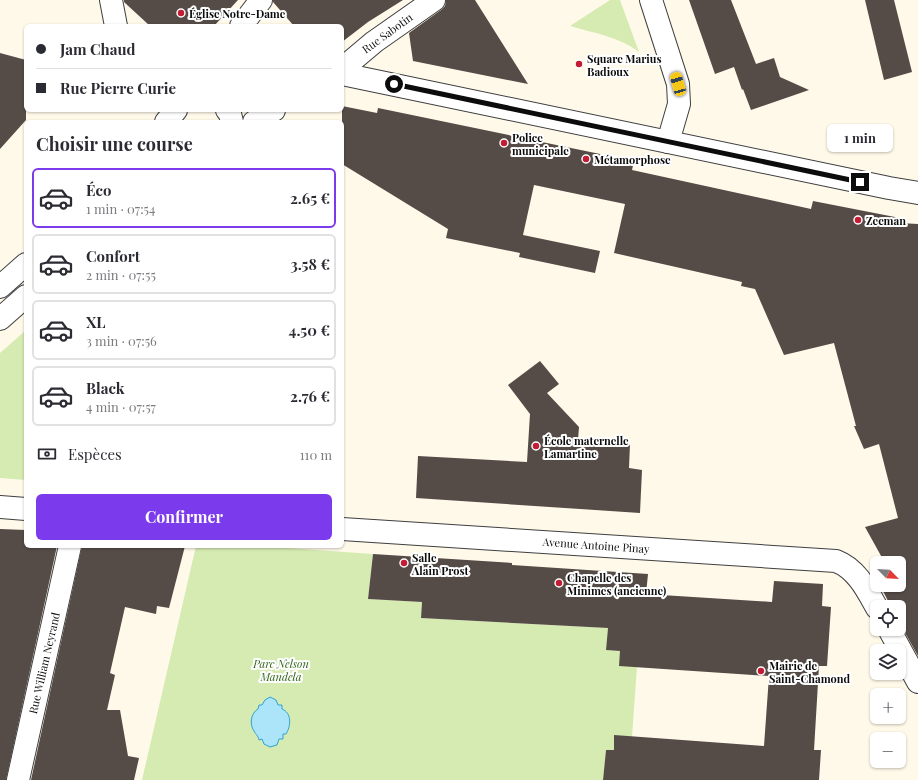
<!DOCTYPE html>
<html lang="fr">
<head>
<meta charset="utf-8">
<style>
	:root { --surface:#fff; --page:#f7f7f7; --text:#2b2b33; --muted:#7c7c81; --line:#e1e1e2; --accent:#7c3aed }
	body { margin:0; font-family:"Playfair Display",serif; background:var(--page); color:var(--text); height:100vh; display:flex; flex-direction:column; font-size:15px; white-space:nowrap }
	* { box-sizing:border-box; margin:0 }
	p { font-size:13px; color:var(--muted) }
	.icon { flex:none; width:22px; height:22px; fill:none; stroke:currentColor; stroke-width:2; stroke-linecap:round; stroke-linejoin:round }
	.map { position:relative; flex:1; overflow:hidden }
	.drawer { position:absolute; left:24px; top:120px; width:320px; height:428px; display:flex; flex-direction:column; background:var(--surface); border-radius:6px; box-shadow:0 1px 3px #0004 }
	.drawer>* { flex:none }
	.banner { position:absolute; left:24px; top:24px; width:320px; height:88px; border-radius:6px; box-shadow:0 1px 3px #0004; display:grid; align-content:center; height:88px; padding:0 12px; background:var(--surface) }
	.needle { width:26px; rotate:114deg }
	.buttons { position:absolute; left:870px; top:556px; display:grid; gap:8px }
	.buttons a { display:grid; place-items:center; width:36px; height:36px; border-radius:6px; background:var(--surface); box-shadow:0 1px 3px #0004; font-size:20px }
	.end { position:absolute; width:18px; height:18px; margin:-9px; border:5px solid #0c0c0c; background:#fff; box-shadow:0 0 0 2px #fff }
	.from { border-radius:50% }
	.bubble { position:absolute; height:28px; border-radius:6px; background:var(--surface); box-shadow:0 1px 3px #0004; font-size:13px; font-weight:700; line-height:28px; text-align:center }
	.car { position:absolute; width:12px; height:24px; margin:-12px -6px; border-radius:5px; box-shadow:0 0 3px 1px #0007; background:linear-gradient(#f5c518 24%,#345 0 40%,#f5c518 0 76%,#345 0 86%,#f5c518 0) }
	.banner b { display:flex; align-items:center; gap:14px; height:38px; font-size:15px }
	.banner b+b { border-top:1px solid var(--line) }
	.banner i { width:10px; height:10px; background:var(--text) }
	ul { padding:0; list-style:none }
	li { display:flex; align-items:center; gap:12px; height:60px; margin:0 8px 6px; padding:0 4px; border:2px solid var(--line); border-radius:6px }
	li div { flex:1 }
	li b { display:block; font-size:15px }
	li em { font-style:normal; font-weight:700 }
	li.on { border-color:var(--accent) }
	li>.icon { width:36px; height:36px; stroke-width:1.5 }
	h2 { padding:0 12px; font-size:18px; line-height:48px }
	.pay { display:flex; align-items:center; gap:10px; height:44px; padding:0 12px; font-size:15px }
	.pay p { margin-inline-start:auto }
	.action { display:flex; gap:8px; margin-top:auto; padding:8px 12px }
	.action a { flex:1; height:46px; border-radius:6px; background:var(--accent); color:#fff; font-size:16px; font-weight:700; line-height:46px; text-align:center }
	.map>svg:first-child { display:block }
	.green { fill:#d5ebb2 }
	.water { fill:#ace4f9; stroke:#2fa3d4 }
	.building { fill:#554b47 }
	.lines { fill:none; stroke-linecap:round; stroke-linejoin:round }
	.street-casing { stroke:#3f3f3f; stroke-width:24 }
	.street { stroke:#fff; stroke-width:22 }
	.route { stroke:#0c0c0c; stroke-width:5 }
	.poi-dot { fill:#c21d35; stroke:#fff; stroke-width:1.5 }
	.labels { text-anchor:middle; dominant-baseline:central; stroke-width:4; stroke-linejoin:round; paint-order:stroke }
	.poi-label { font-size:11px; font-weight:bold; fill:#0c0c0c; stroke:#fff; text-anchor:start }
	.street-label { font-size:11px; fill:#0c0c0c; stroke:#fff }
	.park-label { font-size:11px; font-style:italic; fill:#316619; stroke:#fff }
</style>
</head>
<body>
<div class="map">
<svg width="918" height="780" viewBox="0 0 918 780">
	<rect width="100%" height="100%" fill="#fff9ea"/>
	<g class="green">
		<path d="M610 0H620L639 52C619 37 594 33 570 26Z"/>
		<polygon points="26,330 26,480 0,478 0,353"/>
		<polygon points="196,546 258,546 373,554 368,599 422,602 421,618 608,628 606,650 638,652 631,751 606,750 603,780 142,780"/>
	</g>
	<path class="water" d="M270 697 276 700 278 705H282V709C292 713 291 726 286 734H283V739H279L277 745 270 747 264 744 262 739 259 740C258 735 256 735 254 731 249 724 251 713 258 709L259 705H262L265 700Z"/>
	<g class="building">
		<polygon points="124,0 238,0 214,26 150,26 124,2"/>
		<polygon points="273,0 403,0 368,22 342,42 342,26 294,26 273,2"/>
		<polygon points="446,0 475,0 528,84 413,61 409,33 441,10 445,6"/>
		<polygon points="689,0 731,0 756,64 774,58 780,77 809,90 751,110 743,89 742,90 734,67 715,74"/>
		<polygon points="865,0 894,0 912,72 884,80"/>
		<polygon points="0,53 26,60 26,120 0,149"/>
		<polygon points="342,106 377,113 378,108 634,161 632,170 811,209 813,201 900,218 899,223 918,224 918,656 899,622 899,607 891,607 880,585 899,585 899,563 885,563 865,527 898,518 879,444 864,449 854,426 856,426 834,343 784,355 755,289 741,286 742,282 614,253 625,204 534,185 523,235 600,251 595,273 519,257 520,253 446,238 448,229 342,164"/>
		<polygon points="540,361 559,384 547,393 579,427 578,440 630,444 629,468 642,470 640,513 416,498 418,456 527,462 530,414 508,385"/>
		<polygon points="0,529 26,530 26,546 57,546 6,780 0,780"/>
		<polygon points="82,546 185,546 169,608 157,606 156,614 125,607 110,673 115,675 107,710 120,710 128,756 139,758 134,780 31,780"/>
		<polygon points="373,554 512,563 512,565 648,574 646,594 772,602 774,581 823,584 822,606 831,607 827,666 819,666 814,750 821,750 819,780 603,780 606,750 614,750 614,735 764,746 769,676 619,666 620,651 606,650 608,628 421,618 422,602 368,599"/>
	</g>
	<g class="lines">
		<defs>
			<g id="street">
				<polyline points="111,0 116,26"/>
				<polyline points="651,0 678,84 679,104 668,142"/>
				<polyline points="241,26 261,0"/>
				<polyline points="342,69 374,42 434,0"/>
				<polyline points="342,74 889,188 918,193"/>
				<polyline points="227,110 230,114 232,122"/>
				<polyline points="166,122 176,110"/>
				<polyline points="254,122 274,110"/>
				<polyline points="0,287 26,264"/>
				<polyline points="0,319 26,296"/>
				<polyline points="0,507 26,509"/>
				<path d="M342 529 836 561C857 569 867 590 877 608"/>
				<polyline points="889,629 918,682"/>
				<polyline points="18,780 70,546"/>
			</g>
		</defs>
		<use href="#street" class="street-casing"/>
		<use href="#street" class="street"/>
	</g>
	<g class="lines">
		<polyline class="route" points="394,84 860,182"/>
	</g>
	<g class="poi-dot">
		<circle cx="181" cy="13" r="4"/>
		<circle cx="579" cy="64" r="4"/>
		<circle cx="504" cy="143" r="4"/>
		<circle cx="586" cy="159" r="4"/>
		<circle cx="858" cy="220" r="4"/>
		<circle cx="536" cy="446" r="4"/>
		<circle cx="404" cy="563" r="4"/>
		<circle cx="559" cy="583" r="4"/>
		<circle cx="761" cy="671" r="4"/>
	</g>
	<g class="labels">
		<g class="poi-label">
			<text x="189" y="13">Église Notre-Dame</text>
			<text x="587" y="58">Square Marius<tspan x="587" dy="13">Badioux</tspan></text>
			<text x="512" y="137">Police<tspan x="512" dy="13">municipale</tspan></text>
			<text x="594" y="159">Métamorphose</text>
			<text x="866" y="220">Zeeman</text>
			<text x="544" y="440">École maternelle<tspan x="544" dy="13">Lamartine</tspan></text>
			<text x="412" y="557">Salle<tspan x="412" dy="13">Alain Prost</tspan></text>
			<text x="567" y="577">Chapelle des<tspan x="567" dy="13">Minimes (ancienne)</tspan></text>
			<text x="769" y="665">Mairie de<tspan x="769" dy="13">Saint-Chamond</tspan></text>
		</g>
		<g class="street-label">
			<text transform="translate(387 33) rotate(-36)">Rue Sabotin</text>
			<text transform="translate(596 545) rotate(4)">Avenue Antoine Pinay</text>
			<text transform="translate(44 663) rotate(-77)">Rue William Neyrand</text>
		</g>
		<g class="park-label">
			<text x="281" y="663">Parc Nelson<tspan x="281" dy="13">Mandela</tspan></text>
		</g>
	</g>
</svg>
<div class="buttons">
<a><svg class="needle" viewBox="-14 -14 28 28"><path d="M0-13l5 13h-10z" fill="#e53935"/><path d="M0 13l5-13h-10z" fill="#7c7c81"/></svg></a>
<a><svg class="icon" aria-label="locate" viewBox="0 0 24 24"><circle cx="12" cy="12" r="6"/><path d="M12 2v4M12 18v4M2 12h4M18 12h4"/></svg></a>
<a><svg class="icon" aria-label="layers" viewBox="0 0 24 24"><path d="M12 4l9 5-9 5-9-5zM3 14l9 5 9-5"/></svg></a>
<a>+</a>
<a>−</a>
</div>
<i class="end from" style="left:394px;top:84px"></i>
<i class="end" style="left:860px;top:182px"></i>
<div class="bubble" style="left:827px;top:124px;width:66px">1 min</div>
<i class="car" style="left:678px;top:84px;rotate:344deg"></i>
<div class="banner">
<b><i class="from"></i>Jam Chaud</b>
<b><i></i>Rue Pierre Curie</b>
</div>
<section class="drawer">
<h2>Choisir une course</h2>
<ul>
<li class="on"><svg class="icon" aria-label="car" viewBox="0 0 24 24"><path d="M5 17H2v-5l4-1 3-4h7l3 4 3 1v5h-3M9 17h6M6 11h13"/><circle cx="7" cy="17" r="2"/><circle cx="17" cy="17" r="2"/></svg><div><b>Éco</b><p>1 min · 07:54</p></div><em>2.65 €</em></li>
<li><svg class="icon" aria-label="car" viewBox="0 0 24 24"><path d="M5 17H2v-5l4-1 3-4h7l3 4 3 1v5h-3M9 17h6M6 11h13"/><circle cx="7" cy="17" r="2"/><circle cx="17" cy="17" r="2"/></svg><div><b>Confort</b><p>2 min · 07:55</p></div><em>3.58 €</em></li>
<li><svg class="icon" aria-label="car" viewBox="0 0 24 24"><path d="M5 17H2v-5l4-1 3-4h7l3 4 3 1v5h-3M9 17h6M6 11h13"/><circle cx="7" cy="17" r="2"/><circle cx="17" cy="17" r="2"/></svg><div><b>XL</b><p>3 min · 07:56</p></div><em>4.50 €</em></li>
<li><svg class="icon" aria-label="car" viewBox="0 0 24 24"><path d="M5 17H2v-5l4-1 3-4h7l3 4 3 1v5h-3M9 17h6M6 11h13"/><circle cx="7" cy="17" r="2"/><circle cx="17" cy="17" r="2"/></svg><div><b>Black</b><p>4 min · 07:57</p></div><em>2.76 €</em></li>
</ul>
<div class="pay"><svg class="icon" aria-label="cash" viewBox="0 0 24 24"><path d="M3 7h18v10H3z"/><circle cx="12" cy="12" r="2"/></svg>Espèces<p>110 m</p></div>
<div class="action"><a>Confirmer</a></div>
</section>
</div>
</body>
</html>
